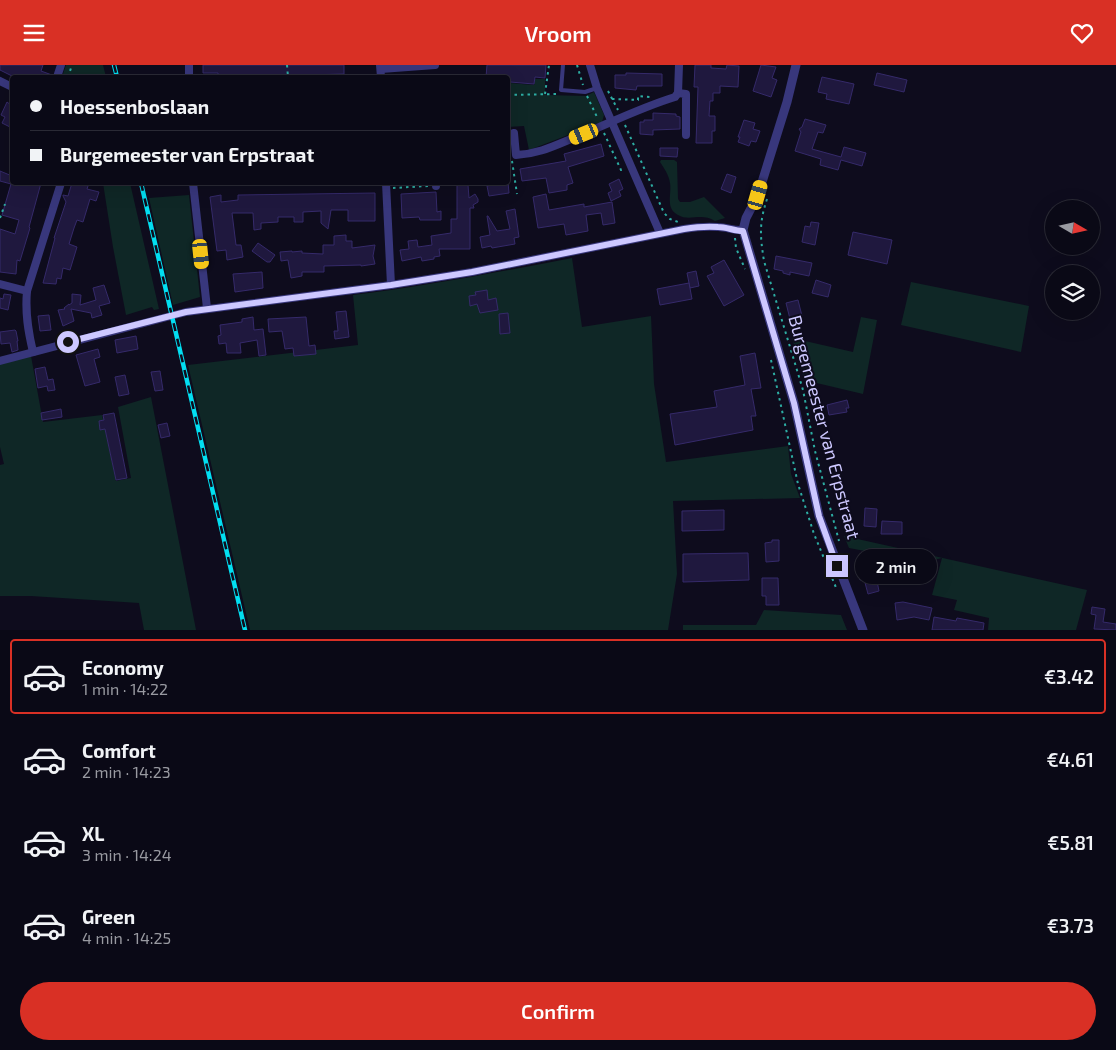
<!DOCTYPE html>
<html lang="en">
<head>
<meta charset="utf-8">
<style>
	:root { --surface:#0a0916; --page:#181723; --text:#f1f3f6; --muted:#999aa1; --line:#2a2a35; --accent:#d93025 }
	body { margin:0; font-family:"Exo 2",sans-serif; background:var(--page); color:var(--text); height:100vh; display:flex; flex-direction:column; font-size:19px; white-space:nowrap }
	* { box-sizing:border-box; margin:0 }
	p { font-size:16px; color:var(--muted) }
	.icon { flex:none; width:28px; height:28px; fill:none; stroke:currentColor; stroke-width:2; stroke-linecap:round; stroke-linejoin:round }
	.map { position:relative; height:565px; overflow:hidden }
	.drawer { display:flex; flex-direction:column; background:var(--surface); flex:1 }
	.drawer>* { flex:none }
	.guide { position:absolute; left:10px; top:10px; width:500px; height:110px; border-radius:5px; box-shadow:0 5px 20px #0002,0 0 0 1px var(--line); display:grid; align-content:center; height:110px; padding:0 20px; background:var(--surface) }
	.needle { width:32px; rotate:99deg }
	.buttons { position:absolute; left:1045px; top:135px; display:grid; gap:10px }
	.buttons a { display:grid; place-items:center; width:55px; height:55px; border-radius:50%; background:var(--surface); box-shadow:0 5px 20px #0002,0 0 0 1px var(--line); font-size:25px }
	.end { position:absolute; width:22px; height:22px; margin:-11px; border:6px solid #cdc8ff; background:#111; box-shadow:0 0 0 2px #111 }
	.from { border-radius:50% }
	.bubble { position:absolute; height:35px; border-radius:18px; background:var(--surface); box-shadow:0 5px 20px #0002,0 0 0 1px var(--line); font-size:16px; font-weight:600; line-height:35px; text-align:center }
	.car { position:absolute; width:15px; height:30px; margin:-15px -8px; border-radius:6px; box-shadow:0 0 4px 1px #0007; background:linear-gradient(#f5c518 24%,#345 0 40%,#f5c518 0 76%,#345 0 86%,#f5c518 0) }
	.guide b { display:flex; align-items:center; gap:18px; height:48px; font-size:19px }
	.guide b+b { border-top:1px solid var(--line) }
	.guide i { width:12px; height:12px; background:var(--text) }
	ul { padding:9px 0 0; list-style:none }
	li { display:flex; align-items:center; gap:15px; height:75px; margin:0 10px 8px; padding:0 10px; border:2px solid transparent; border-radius:5px }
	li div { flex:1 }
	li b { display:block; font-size:19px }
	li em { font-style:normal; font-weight:600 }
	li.active { border-color:var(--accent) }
	li>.icon { width:45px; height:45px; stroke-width:1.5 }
	.cta { display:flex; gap:10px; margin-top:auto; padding:10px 20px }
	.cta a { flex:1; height:58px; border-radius:30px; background:var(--accent); color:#fff; font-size:20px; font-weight:600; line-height:58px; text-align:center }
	header { display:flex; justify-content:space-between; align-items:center; height:65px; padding:0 20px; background:var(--accent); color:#fff; font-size:22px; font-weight:600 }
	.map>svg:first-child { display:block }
	.green { fill:#0f2726 }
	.building { fill:#1f183e; stroke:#352a6a }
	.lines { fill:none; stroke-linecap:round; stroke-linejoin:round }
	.path { stroke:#2dada3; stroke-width:2; stroke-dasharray:2.5 4; stroke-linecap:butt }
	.service { stroke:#38377c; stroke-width:4 }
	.minor { stroke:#38377c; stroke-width:8 }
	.tertiary { stroke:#38377c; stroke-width:9 }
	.rail-casing { stroke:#02def1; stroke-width:4.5 }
	.rail { stroke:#0e0c1d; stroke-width:2.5; stroke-dasharray:8; stroke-linecap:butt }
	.route { stroke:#cdc8ff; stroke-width:6 }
	.labels { text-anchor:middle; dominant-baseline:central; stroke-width:4; stroke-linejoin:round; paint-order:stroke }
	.street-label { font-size:18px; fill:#cdc8ff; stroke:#0e0c1d }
</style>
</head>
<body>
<header><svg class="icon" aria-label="menu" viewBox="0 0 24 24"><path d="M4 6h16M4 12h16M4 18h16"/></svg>Vroom<svg class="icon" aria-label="heart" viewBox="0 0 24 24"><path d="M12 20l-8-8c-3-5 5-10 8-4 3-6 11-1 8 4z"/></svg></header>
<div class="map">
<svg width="1116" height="565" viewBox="0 0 1116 565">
	<rect width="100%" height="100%" fill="#0e0c1d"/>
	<g class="green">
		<polygon points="66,0 103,0 106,12 62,12"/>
		<polygon points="508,15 509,18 534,20 535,14 545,14 545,30 586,31 594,27 604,50 602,57 529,85 524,61 508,62"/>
		<path d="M661 95H674L677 97 678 134 680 137H690L704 132 725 153 715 156C701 147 690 157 678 150 665 143 672 129 670 118 669 110 664 103 660 97Z"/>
		<polygon points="103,118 130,118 159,244 154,245 152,242 126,250 113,182"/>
		<polygon points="189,130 200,232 173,240 149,133"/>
		<path d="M572 193 582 262 651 251 654 319 666 397 788 381 791 409 800 433 673 436 677 509 668 565H250L188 300 358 280 353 230C427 221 499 207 572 193Z"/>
		<polygon points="911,217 1029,241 1021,287 901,260"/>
		<polygon points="861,252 877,255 863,329 804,315 792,273 853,287"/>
		<polygon points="31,291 43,357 102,350 116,416 131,413 118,342 151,332 196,565 144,565 139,538 31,531 0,531 0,400 4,399 0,382 0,299"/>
		<polygon points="844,471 1087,525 1076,565 988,565 989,553 954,545 957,535 932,530 942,493 929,496 907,495 903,496 886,490 849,483"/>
		<polygon points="764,545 841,550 847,565 683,565 683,560 756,560"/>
	</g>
	<g class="building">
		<polygon points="0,0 43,0 41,6 52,10 51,12 12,11 0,5"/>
		<polygon points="203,0 344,0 344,9 307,10 307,12 292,12 292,10 218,12 218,8 203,8"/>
		<polygon points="487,0 546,0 545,13 535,12 534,19 510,17 510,14 508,12 486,12"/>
		<polygon points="695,0 711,0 711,3 726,4 727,0 739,1 738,22 720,21 720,28 713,28 713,36 710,36 709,51 715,51 715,66 712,66 712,78 696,78 698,22 694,22"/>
		<polygon points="761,0 776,2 772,13 777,15 771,32 753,26"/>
		<polygon points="626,8 662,9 662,21 637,21 636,25 615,23 615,10 626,10"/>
		<polygon points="877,8 907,15 904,27 874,20"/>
		<polygon points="822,12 854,19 849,39 826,34 827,29 818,27"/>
		<polygon points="7,37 11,40 12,37 12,63 2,58 5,52 1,50"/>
		<polygon points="653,48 676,49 676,51 680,52 680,64 653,65 653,70 640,69 640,57 644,57 644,55 653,55"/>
		<polygon points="805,54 826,60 823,68 818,67 812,84 841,92 844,82 866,88 862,101 841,95 838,105 820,100 821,94 795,86 801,67 799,64 802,62"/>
		<polygon points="744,55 755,58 753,64 760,66 756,77 751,76 749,81 738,77 740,72 738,72"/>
		<polygon points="601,79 604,91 568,102 573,118 567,120 567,125 549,128 546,113 522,116 520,104 566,96 564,89"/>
		<polygon points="660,83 678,83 677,92 660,91"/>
		<polygon points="0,106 12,111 12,118 41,118 29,162 30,163 20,196 17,195 16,209 0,207 0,164 15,169 19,155 2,150 11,119 0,116"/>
		<polygon points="727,109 736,112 731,128 721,124"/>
		<polygon points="619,114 623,124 619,126 621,131 611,136 608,128 612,126 609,119"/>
		<polygon points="508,117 509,128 489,131 487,121"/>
		<polygon points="72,118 89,118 87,124 99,127 96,136 90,134 83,157 77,155 74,163 69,179 77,182 70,205 63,203 61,214 57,213 56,219 43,218 55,173 54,173 66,137 63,131 63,130 68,131"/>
		<polygon points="457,120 468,120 469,133 475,129 478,134 478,137 473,140 474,143 470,143 470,184 439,184 440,191 434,192 434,194 422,196 421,192 402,196 400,185 409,184 408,176 417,175 418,182 432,180 431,171 451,168 451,154 457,154"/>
		<polygon points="436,127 437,147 441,146 441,155 420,155 419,152 402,153 401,129"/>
		<polygon points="375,128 375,156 348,156 348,145 331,145 328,164 321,158 321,146 303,147 303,157 294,157 294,152 278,152 278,157 261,158 261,164 254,165 253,148 232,148 236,180 241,180 243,192 227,195 226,185 217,186 210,132 221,130 221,137 238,135 238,130"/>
		<polygon points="546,129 549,145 584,139 584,142 612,137 615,158 603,160 601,148 586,150 588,166 566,170 564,159 538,163 533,132"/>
		<polygon points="515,144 519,172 514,173 515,179 492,183 491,181 482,183 480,172 490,170 487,151 488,151 497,166 510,164 506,146"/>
		<polygon points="811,157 819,158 815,180 802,177 805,161 810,162"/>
		<polygon points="853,167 892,175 887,199 848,190"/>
		<polygon points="346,170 346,176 352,176 352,183 375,180 373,191 375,199 361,201 361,200 324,201 324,207 302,207 302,211 291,213 288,195 281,196 280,187 292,186 292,187 302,186 302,188 323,189 323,180 334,180 334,171"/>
		<polygon points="258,178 275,190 270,197 267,197 252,186"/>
		<polygon points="776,191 812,198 809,211 790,207 790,210 783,208 783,206 774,204"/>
		<polygon points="724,195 744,230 724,241 707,211 714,208 711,202"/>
		<polygon points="696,206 699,221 690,223 687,208"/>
		<polygon points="262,207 263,223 235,227 233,209"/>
		<polygon points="816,215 831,220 828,232 812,228"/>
		<polygon points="689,218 692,234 660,240 657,224"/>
		<polygon points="104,220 110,238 99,241 102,250 92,253 91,248 71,244 74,256 63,261 58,245 65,244 64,243 69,239 69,240 72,238 72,229 81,230 80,240 96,235 93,223"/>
		<polygon points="487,225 488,235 496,233 498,245 480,248 477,239 470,241 469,231 476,230 475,227"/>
		<polygon points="4,229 11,230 8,245 0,243 0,233 3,234"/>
		<polygon points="798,235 802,251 790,254 786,238"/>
		<polygon points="346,246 349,272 335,274 334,266 338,266 336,247"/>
		<polygon points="508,248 510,268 500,269 499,249"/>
		<polygon points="49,250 51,265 40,266 38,251"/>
		<polygon points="253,252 254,265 263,264 266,290 259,291 257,275 240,278 241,288 227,288 226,278 219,279 218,271 221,270 220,260 242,257 242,254"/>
		<polygon points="306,252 309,281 315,280 316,289 294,291 293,283 285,284 282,266 269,267 268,254"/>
		<polygon points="15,265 16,266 18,276 17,276 18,285 12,287 10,278 1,279 0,267"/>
		<polygon points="136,271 138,284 117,288 115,275"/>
		<polygon points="98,284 100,292 94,294 100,317 85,321 76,290"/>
		<polygon points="755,288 761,323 751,324 756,351 751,351 753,365 675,380 670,349 717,342 714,326 745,320 740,291"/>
		<polygon points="45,302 48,315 53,314 55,325 48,326 47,321 38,323 35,304"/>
		<polygon points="160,306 163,325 155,326 151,307"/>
		<polygon points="125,310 129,329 119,331 115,312"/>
		<polygon points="847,335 849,343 846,343 847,347 829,350 827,340"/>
		<polygon points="61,344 62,352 42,355 41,348"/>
		<polygon points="114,348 127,413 116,415 105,364 100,365 99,356 104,355 103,350"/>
		<polygon points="167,358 170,371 161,373 158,360"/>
		<polygon points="865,443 877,444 876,462 864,461"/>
		<polygon points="724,445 724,465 682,466 682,446"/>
		<polygon points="882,456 902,457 902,469 881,469"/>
		<polygon points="772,475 779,475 779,496 766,497 765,478 772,477"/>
		<polygon points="748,488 749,515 683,517 683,489"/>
		<polygon points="876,500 879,510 876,511 879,526 868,529 864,514 860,515 858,504"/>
		<polygon points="762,513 778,513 779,540 766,540 766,531 762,531"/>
		<polygon points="903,537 932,543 929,555 914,552 897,555 895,538"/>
		<polygon points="1092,542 1105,544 1103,557 1116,559 1116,565 1094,564 1096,550 1091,549"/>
		<polygon points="934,552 956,556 957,553 984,558 983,565 932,565"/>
	</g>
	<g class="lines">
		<g class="path">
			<polyline points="287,0 288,12"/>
			<polyline points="577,0 583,20"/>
			<polyline points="68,12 72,0"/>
			<polyline points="608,26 618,45"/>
			<polyline points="545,29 549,0"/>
			<polyline points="508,30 558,29"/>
			<polyline points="587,31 598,54"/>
			<polyline points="612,34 638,35 638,31 650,32"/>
			<polyline points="625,60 664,148 670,154 678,157"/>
			<polyline points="604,68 621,105 624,104"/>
			<polyline points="512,96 517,129"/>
			<polyline points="393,123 428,121"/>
			<path d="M767 134C759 158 760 171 764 196L803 325 815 386 839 476"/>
			<polyline points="0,153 5,139"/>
			<polyline points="735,173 736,183 745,204"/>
			<polyline points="771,295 798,419 814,469 837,525"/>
		</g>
		<polyline class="service" points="563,0 561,25 585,27 597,23"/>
		<g class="minor">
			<polyline points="189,0 189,12"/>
			<polyline points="380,0 381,12"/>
			<polyline points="590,0 597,23 660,168"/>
			<polyline points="381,4 435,0"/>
			<polyline points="57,12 61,0"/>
			<polyline points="0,16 12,22"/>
			<polyline points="678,28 686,29 686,70"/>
			<path d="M514 68 516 90C537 89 552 82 571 74 606 60 639 43 675 32L678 28 679 0"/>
			<polyline points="193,118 207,243"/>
			<polyline points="386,118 391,220"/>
			<polyline points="436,118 436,121"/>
			<polyline points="0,219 27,226"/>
			<path d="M33 287C28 266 25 248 27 226L61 118"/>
			<path d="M0 296 186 247 391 220 472 207 684 164C696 162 707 161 718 162 727 162 734 166 743 165"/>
		</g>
		<polyline class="tertiary" points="796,0 787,37 758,130 746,153 743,165 794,338 819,451 863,565"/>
		<defs>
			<g id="rail">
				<polyline points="114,0 117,12"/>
				<polyline points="141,118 245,565"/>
			</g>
		</defs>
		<use href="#rail" class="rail-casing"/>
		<use href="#rail" class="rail"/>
	</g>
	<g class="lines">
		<path class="route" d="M68 277 186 247 391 220 472 207 684 164C696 162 707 161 718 162 727 162 734 166 743 166L794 338 819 451 837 501"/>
	</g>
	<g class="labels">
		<g class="street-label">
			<text transform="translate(825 362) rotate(75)">Burgemeester van Erpstraat</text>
		</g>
	</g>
</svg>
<div class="buttons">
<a><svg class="needle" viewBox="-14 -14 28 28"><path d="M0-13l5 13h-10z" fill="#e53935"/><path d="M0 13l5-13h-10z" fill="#999aa1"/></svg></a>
<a><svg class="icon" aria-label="layers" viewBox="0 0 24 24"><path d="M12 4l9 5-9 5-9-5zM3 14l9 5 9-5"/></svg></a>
</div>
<i class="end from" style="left:68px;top:277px"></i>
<i class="end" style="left:837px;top:501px"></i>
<div class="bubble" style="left:855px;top:484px;width:82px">2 min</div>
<i class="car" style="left:584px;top:69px;rotate:248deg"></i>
<i class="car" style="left:758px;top:130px;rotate:16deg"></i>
<i class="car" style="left:201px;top:189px;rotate:174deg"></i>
<div class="guide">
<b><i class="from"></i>Hoessenboslaan</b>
<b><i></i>Burgemeester van Erpstraat</b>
</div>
</div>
<section class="drawer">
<ul>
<li class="active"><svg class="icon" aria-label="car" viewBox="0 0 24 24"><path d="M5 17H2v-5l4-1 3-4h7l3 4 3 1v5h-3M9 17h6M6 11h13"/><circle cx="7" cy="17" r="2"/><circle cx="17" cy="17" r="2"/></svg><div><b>Economy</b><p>1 min · 14:22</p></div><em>€3.42</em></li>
<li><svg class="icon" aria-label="car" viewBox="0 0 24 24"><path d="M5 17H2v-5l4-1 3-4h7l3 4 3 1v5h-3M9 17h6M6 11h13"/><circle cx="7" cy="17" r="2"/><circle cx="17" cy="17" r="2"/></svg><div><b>Comfort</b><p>2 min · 14:23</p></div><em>€4.61</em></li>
<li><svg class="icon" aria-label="car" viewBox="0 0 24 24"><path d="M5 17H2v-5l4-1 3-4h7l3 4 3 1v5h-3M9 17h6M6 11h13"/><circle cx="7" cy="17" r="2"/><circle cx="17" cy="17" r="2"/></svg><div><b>XL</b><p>3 min · 14:24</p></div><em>€5.81</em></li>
<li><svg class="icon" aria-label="car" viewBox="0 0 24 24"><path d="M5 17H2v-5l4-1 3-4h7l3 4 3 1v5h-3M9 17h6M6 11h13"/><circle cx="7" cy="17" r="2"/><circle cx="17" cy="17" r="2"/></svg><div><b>Green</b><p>4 min · 14:25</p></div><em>€3.73</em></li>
</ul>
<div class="cta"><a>Confirm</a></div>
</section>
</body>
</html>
